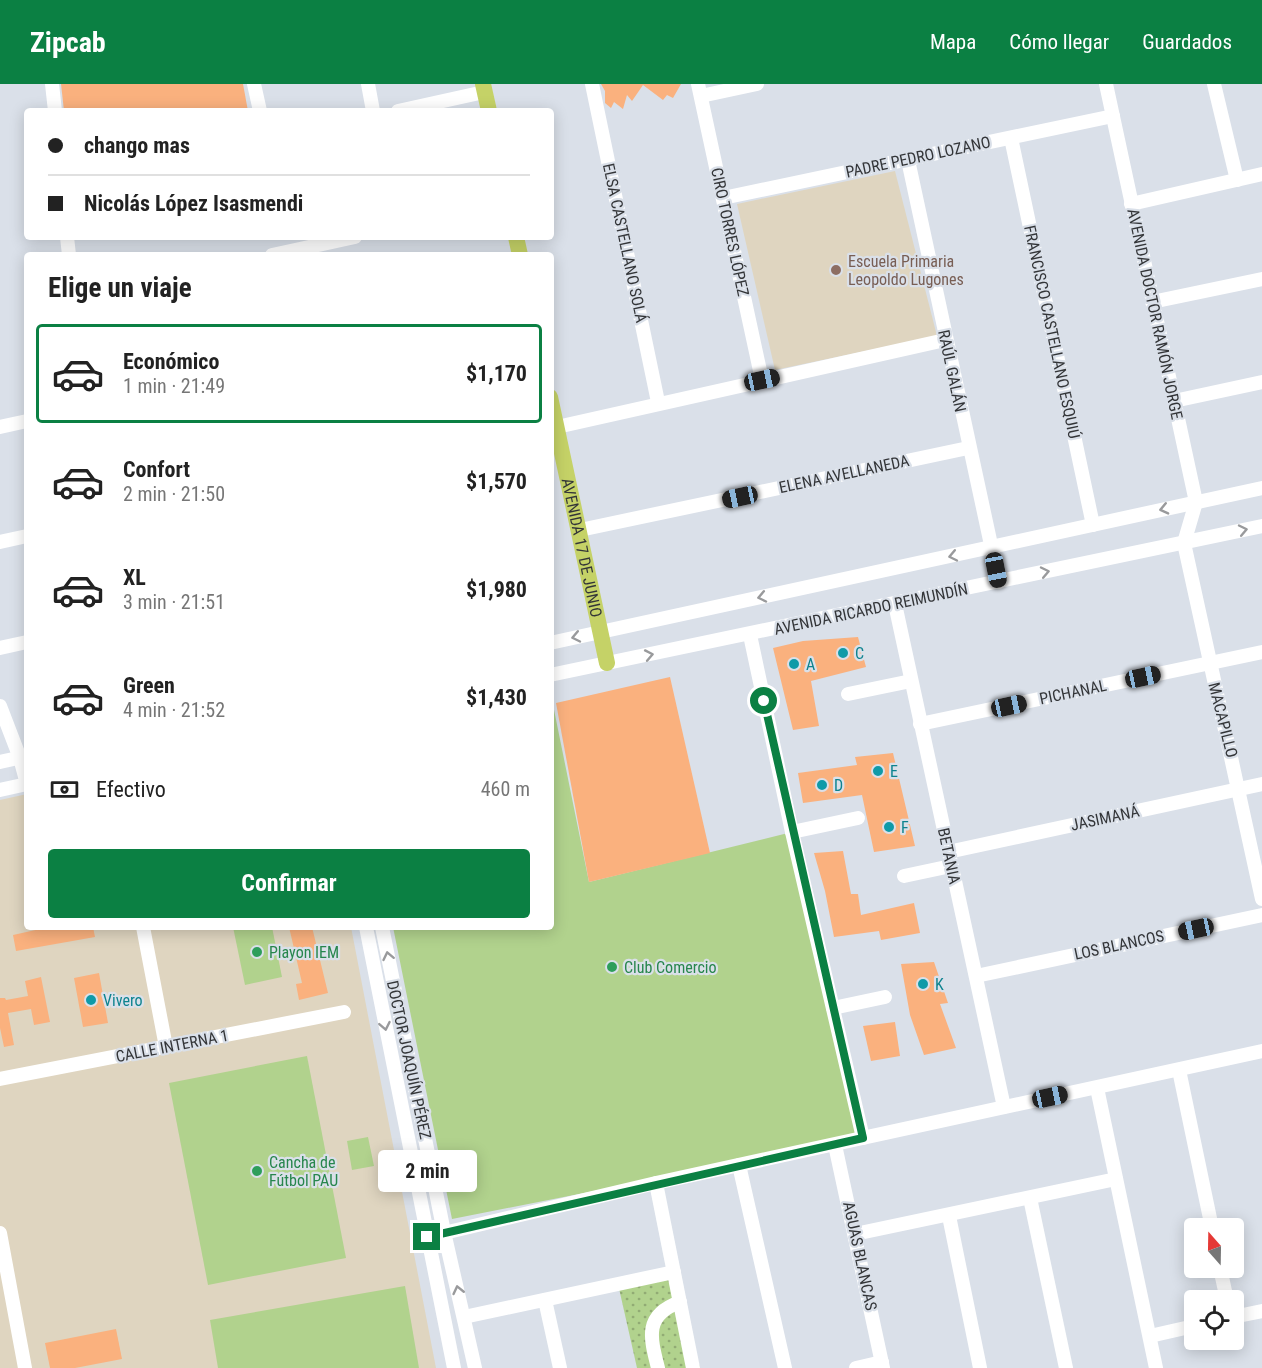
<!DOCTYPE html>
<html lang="es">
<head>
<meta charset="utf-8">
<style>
	:root { --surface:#fff; --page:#f6f6f6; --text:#222; --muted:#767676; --line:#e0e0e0; --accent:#0b8043 }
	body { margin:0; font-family:"Roboto Condensed",sans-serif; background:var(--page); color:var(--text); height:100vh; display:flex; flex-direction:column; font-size:22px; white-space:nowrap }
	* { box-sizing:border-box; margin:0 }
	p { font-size:20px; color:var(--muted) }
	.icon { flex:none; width:33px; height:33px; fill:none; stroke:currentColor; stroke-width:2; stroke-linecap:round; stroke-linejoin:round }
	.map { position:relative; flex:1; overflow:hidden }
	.panel { position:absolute; left:24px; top:168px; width:530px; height:678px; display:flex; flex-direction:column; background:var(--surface); border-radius:6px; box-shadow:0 3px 15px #0003 }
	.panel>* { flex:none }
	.top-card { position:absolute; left:24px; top:24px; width:530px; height:132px; border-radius:6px; box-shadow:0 3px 15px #0003; display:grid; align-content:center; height:132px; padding:0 24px; background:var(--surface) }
	.needle { width:39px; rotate:340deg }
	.fabs { position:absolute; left:1184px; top:1134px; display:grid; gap:12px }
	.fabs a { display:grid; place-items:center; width:60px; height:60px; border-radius:6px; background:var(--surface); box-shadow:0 3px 15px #0003; font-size:30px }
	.end { position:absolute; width:27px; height:27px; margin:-14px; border:8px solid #0b8043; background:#fff; box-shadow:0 0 0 3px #fff }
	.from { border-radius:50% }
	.bubble { position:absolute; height:42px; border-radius:6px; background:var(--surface); box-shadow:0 3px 15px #0003; font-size:20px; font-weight:700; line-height:42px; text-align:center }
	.car { position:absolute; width:18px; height:36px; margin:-18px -9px; border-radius:8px; box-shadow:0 0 4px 2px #0007; background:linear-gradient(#222 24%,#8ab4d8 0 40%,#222 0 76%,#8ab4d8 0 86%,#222 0) }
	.top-card b { display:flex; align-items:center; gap:21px; height:57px; font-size:22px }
	.top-card b+b { border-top:2px solid var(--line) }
	.top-card i { width:15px; height:15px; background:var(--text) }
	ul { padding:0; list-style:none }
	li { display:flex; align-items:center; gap:18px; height:99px; margin:0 12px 9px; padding:0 12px; border:3px solid transparent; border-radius:6px }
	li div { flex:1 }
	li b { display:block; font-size:22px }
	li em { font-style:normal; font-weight:700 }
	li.current { border-color:var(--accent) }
	li>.icon { width:54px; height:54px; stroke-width:1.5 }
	h2 { padding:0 24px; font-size:27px; line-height:72px }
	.pay { display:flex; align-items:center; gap:15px; height:66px; padding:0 24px; font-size:22px }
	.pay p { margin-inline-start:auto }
	.action { display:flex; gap:12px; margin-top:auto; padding:12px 24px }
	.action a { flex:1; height:69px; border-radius:6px; background:var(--accent); color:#fff; font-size:24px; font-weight:700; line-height:69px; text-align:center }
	header { display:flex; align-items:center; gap:36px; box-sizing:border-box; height:84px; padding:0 30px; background:var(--accent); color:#fff }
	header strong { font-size:28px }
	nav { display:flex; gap:33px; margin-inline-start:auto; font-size:21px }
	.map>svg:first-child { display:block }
	.education { fill:#dfd5c0 }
	.grass { fill:url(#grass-dots) }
	.garden { fill:#b1d28d }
	.building { fill:#fab17e }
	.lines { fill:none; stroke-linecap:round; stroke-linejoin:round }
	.minor { stroke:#fff; stroke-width:14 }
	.major { stroke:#c5d267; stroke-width:16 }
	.oneway { stroke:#999a9c }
	.route { stroke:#0b8043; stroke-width:8 }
	.education-dot { fill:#8d6e63; stroke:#dae0e9; stroke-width:2 }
	.culture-dot { fill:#0f9aa8; stroke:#dae0e9; stroke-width:2 }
	.leisure-dot { fill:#2e9e5b; stroke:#dae0e9; stroke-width:2 }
	.labels { text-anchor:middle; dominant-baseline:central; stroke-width:4.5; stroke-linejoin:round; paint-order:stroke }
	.street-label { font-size:16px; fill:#333538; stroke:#dae0e9 }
	.education-label { font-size:16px; fill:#785e54; stroke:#dae0e9; text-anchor:start }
	.culture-label { font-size:16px; fill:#0d838f; stroke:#dae0e9; text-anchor:start }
	.leisure-label { font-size:16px; fill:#27864d; stroke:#dae0e9; text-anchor:start }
</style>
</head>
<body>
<header>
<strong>Zipcab</strong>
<nav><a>Mapa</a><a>Cómo llegar</a><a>Guardados</a></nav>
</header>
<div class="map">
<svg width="1262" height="1284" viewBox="0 0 1262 1284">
	<defs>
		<pattern id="grass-dots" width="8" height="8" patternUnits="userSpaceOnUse" patternTransform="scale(1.5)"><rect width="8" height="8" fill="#b1d28d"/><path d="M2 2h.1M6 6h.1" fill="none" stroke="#91ab74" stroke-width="1.8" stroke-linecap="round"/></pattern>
	</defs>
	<rect width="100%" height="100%" fill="#dae0e9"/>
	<g class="education">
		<polygon points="895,87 937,252 775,286 737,120"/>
		<polygon points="27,710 27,843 351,843 436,1284 0,1284 0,716"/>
	</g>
	<polygon class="grass" points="675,1191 700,1284 637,1284 618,1200"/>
	<g class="garden">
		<polygon points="551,611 589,798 792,748 863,1054 452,1135 393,843 550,843"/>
		<polygon points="233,843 272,843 282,893 245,901"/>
		<polygon points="307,972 346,1174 208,1201 169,999"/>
		<polygon points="368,1053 374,1082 352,1086 347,1057"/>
		<polygon points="405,1202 419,1284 218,1284 210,1236"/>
	</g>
	<g class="building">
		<polygon points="61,0 243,0 248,27 64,27"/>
		<polygon points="601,0 681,0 673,14 667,11 663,16 643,1 632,17 627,11 623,25 614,18 611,24 605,19 605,7"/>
		<polygon points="858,553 866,583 811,597 819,642 793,646 773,564 803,557"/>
		<polygon points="670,593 710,769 589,798 556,619"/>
		<polygon points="893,669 915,762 874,768 862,711 803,719 798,689 857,681 855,673"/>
		<polygon points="843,767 851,810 858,810 861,831 914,819 920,849 881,856 879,847 834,853 825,807 814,769"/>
		<polygon points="49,843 93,843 95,853 16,867 13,851"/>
		<polygon points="289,843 312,843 328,909 299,916 296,900 302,899"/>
		<polygon points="934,878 948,919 940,920 956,964 924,971 910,931 901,880"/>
		<polygon points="99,889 108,939 83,943 74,894"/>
		<polygon points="41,893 50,938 34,941 31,925 8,929 14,961 4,963 0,944 0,914 5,914 6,916 28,912 25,897"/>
		<polygon points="895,938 900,972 871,977 863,942"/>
		<polygon points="116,1245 122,1275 75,1284 50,1284 45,1259"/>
	</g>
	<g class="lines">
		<g class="minor">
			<polyline points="52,0 55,27"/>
			<polyline points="254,0 260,27"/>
			<polyline points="368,0 373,27"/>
			<polyline points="592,0 658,318"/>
			<polyline points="698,0 762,296"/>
			<polyline points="1106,0 1196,418 1184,459 1262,815"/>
			<polyline points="1214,0 1237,96"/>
			<polyline points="701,12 757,0"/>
			<polyline points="398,27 484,8"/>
			<polyline points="1011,54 1093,441"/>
			<polyline points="908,76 999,498"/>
			<polyline points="723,114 1113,32"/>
			<polyline points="1131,120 1262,90"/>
			<polyline points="67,153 69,171"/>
			<polyline points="272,171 355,153"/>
			<polyline points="1152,218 1262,195"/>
			<polyline points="1174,317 1262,298"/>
			<polyline points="0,343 27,337"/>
			<polyline points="557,343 945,256"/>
			<polyline points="580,446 968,364"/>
			<polyline points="0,458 27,452"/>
			<polyline points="895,520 1004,1023"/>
			<polyline points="750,551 792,748 863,1054"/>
			<polyline points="550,559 1262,404"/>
			<polyline points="0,564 27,558"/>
			<polyline points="550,591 1262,442"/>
			<polyline points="848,610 911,597"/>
			<polyline points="0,622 20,674 27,700"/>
			<polyline points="920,640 1262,568"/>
			<polyline points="0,678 27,672"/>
			<polyline points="0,706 27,700"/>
			<polyline points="792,748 858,734"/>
			<polyline points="948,768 1262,700"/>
			<polyline points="904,792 951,782"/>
			<polyline points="143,843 166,963"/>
			<polyline points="366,843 454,1284"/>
			<polyline points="382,843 444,1148 475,1284"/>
			<polyline points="976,892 1262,831"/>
			<polyline points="833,924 885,913"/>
			<polyline points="1179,986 1212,1144"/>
			<polyline points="0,995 344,928"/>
			<polyline points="1097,1004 1156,1284"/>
			<polyline points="835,1061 883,1284"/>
			<polyline points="739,1081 785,1284"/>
			<polyline points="656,1099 693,1284"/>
			<polyline points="1030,1114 1066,1284"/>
			<polyline points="949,1132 980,1284"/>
			<polyline points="0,1149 25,1284"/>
			<polyline points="855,1150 1116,1095"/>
			<polyline points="427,1153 656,1099 1262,967"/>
			<polyline points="1220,1184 1227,1216"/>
			<polyline points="545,1216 560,1284"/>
			<polyline points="464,1233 674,1188"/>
			<polyline points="1233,1233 1262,1227"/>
			<polyline points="1150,1252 1194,1242"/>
			<path d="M658 1284C650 1253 644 1231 680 1218"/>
			<polyline points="856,1284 882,1278"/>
		</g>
		<g class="major">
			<polyline points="483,0 489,27"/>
			<polyline points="516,153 520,171"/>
			<path id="s1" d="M550 313 607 579"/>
		</g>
	</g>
	<defs><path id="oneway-chevron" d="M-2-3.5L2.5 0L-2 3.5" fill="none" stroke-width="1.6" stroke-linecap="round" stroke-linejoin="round" transform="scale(1.5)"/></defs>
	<g class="oneway">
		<use href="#oneway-chevron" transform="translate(1164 425) rotate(167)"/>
		<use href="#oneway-chevron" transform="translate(1243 446) rotate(-12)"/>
		<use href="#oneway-chevron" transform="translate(953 472) rotate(168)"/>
		<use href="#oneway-chevron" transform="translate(1045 488) rotate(-12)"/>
		<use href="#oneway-chevron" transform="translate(762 513) rotate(168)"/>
		<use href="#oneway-chevron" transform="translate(576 553) rotate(168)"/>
		<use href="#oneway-chevron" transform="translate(649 571) rotate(-11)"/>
		<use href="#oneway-chevron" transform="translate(388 872) rotate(-102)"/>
		<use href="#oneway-chevron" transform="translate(385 942) rotate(79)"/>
		<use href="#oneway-chevron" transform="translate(458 1206) rotate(-103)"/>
	</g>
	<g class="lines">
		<polyline class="route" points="427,1153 863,1054 764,617"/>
	</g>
	<circle class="education-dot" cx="836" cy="186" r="6"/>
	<g class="culture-dot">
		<circle cx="843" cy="569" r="6"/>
		<circle cx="794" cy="580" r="6"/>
		<circle cx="878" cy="687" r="6"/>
		<circle cx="822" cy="701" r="6"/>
		<circle cx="889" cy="743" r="6"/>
		<circle cx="923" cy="900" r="6"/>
		<circle cx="91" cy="916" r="6"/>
	</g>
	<g class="leisure-dot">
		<circle cx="257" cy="868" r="6"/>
		<circle cx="612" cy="883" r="6"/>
		<circle cx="257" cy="1087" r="6"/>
	</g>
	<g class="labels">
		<g class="street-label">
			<text transform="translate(918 73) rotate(-12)">PADRE PEDRO LOZANO</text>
			<text transform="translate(730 148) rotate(78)">CIRO TORRES LÓPEZ</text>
			<text transform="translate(625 159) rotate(78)">ELSA CASTELLANO SOLÁ</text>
			<text transform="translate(1155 230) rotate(78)">AVENIDA DOCTOR RAMÓN JORGE</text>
			<text transform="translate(1052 248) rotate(78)">FRANCISCO CASTELLANO ESQUIÚ</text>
			<text transform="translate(952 287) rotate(78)">RAÚL GALÁN</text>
			<text transform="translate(844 390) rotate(-12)">ELENA AVELLANEDA</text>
			<text stroke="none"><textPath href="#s1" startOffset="154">AVENIDA 17 DE JUNIO</textPath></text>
			<text transform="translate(871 525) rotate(-12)">AVENIDA RICARDO REIMUNDÍN</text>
			<text transform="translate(1073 608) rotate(-12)">PICHANAL</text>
			<text transform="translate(1223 636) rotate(76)">MACAPILLO</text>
			<text transform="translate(1105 734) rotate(-12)">JASIMANÁ</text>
			<text transform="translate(949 772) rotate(78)">BETANIA</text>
			<text transform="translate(1119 861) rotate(-12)">LOS BLANCOS</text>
			<text transform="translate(172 962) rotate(-11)">CALLE INTERNA 1</text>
			<text transform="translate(409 976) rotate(78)">DOCTOR JOAQUÍN PÉREZ</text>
			<text transform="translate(860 1172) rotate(78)">AGUAS BLANCAS</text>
		</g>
		<g class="education-label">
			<text x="848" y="177">Escuela Primaria<tspan x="848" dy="18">Leopoldo Lugones</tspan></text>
		</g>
		<g class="culture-label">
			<text x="855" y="569">C</text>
			<text x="806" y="580">A</text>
			<text x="890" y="687">E</text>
			<text x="834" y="701">D</text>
			<text x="901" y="743">F</text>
			<text x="935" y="900">K</text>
			<text x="103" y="916">Vivero</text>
		</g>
		<g class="leisure-label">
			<text x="269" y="868">Playon IEM</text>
			<text x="624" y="883">Club Comercio</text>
			<text x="269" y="1078">Cancha de<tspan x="269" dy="18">Fútbol PAU</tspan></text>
		</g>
	</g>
</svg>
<div class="fabs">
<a><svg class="needle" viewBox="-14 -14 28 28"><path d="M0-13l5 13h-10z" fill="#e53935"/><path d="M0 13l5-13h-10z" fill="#767676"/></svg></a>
<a><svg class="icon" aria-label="locate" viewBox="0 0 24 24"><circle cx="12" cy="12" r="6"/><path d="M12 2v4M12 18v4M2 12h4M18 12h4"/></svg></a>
</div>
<i class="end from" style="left:764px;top:617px"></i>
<i class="end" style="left:427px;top:1153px"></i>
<div class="bubble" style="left:378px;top:1066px;width:99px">2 min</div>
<i class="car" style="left:762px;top:296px;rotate:78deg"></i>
<i class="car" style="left:740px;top:413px;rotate:258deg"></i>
<i class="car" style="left:996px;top:486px;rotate:169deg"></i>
<i class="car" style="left:1143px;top:593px;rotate:78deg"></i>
<i class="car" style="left:1009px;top:622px;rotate:78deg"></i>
<i class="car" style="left:1196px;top:845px;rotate:258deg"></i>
<i class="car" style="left:1050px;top:1013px;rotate:78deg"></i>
<div class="top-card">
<b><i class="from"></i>chango mas</b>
<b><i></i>Nicolás López Isasmendi</b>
</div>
<section class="panel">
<h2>Elige un viaje</h2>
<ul>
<li class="current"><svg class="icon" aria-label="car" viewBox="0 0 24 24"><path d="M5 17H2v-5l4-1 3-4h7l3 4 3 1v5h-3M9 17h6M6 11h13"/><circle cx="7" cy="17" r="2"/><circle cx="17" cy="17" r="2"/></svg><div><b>Económico</b><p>1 min · 21:49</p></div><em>$1,170</em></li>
<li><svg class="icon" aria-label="car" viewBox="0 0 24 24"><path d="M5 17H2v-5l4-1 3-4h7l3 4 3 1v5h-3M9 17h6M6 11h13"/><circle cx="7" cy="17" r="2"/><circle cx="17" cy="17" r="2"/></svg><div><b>Confort</b><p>2 min · 21:50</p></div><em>$1,570</em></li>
<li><svg class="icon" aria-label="car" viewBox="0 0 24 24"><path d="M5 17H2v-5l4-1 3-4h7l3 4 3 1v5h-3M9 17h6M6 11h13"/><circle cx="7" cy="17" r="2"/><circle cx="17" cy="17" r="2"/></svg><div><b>XL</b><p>3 min · 21:51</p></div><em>$1,980</em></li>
<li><svg class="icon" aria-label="car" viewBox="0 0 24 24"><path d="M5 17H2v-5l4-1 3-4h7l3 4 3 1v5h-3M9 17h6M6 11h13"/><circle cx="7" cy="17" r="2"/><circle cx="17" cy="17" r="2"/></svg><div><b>Green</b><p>4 min · 21:52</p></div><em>$1,430</em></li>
</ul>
<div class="pay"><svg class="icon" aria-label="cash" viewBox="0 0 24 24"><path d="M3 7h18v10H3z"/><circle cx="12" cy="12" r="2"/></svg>Efectivo<p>460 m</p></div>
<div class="action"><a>Confirmar</a></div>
</section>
</div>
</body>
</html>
